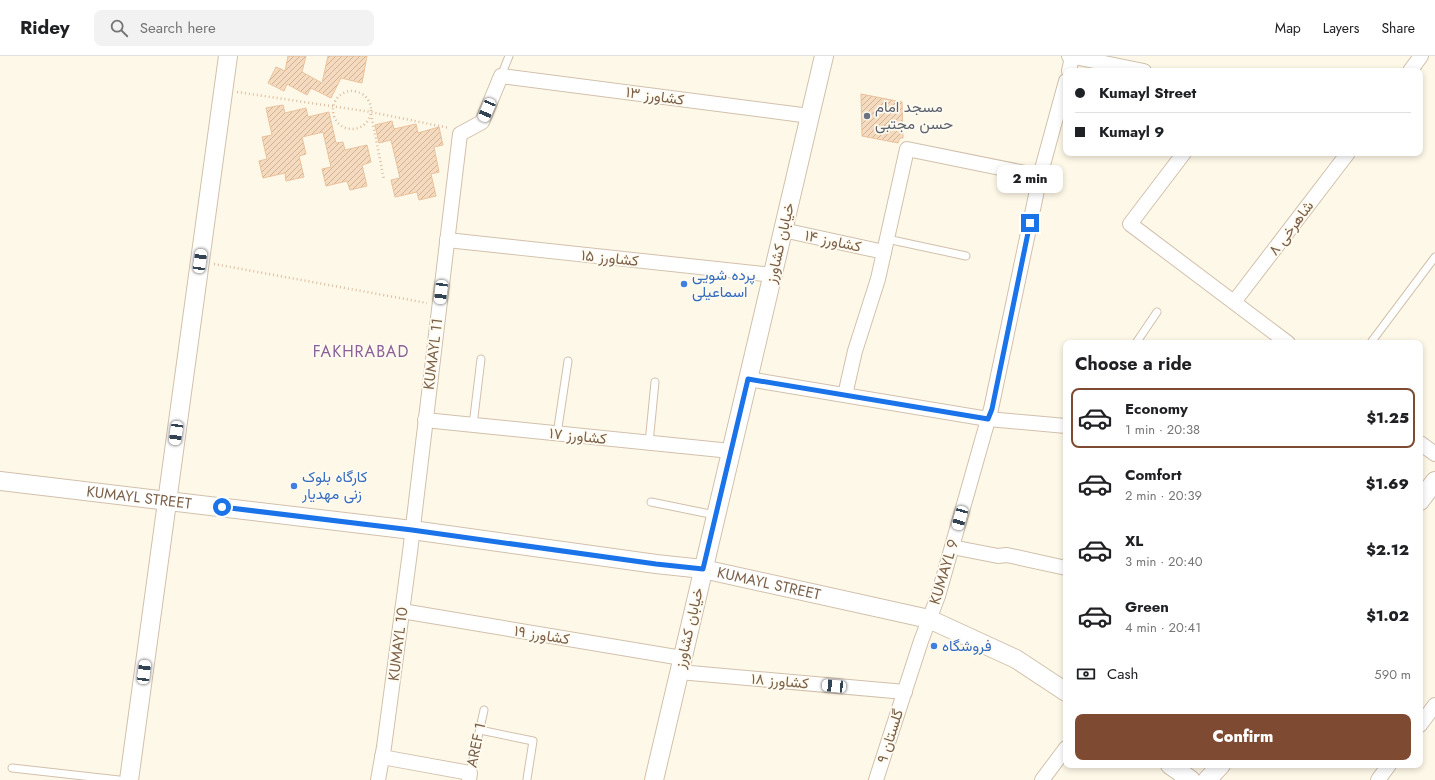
<!DOCTYPE html>
<html lang="en">
<head>
<meta charset="utf-8">
<style>
	:root { --surface:#fff; --page:#f2f2f2; --text:#202124; --muted:#757577; --line:#e0e0e0; --accent:#7e4a32 }
	body { margin:0; font-family:Jost,Vazirmatn,sans-serif; background:var(--page); color:var(--text); height:100vh; display:flex; flex-direction:column; font-size:15px; white-space:nowrap }
	* { box-sizing:border-box; margin:0 }
	p { font-size:13px; color:var(--muted) }
	.icon { flex:none; width:22px; height:22px; fill:none; stroke:currentColor; stroke-width:2; stroke-linecap:round; stroke-linejoin:round }
	.map { position:relative; flex:1; overflow:hidden }
	.drawer { position:absolute; left:1063px; top:284px; width:360px; height:428px; display:flex; flex-direction:column; background:var(--surface); border-radius:8px; box-shadow:0 2px 6px #0003 }
	.drawer>* { flex:none }
	.guide { position:absolute; left:1063px; top:12px; width:360px; height:88px; border-radius:8px; box-shadow:0 2px 6px #0003; display:grid; align-content:center; height:88px; padding:0 12px; background:var(--surface) }
	.end { position:absolute; width:18px; height:18px; margin:-9px; border:5px solid #1a73e8; background:#fff; box-shadow:0 0 0 2px #fff }
	.from { border-radius:50% }
	.bubble { position:absolute; height:28px; border-radius:8px; background:var(--surface); box-shadow:0 2px 6px #0003; font-size:13px; font-weight:800; line-height:28px; text-align:center }
	.car { position:absolute; width:12px; height:24px; margin:-12px -6px; border-radius:5px; box-shadow:0 0 3px 1px #0007; background:linear-gradient(#fff 24%,#345 0 40%,#fff 0 76%,#345 0 86%,#fff 0) }
	.guide b { display:flex; align-items:center; gap:14px; height:38px; font-size:15px }
	.guide b+b { border-top:1px solid var(--line) }
	.guide i { width:10px; height:10px; background:var(--text) }
	ul { padding:0; list-style:none }
	li { display:flex; align-items:center; gap:12px; height:60px; margin:0 8px 6px; padding:0 4px; border:2px solid transparent; border-radius:8px }
	li div { flex:1 }
	li b { display:block; font-size:15px }
	li em { font-style:normal; font-weight:800 }
	li.active { border-color:var(--accent) }
	li>.icon { width:36px; height:36px; stroke-width:1.5 }
	h2 { padding:0 12px; font-size:18px; line-height:48px }
	.pay { display:flex; align-items:center; gap:10px; height:44px; padding:0 12px; font-size:15px }
	.pay p { margin-inline-start:auto }
	.button { display:flex; gap:8px; margin-top:auto; padding:8px 12px }
	.button a { flex:1; height:46px; border-radius:8px; background:var(--accent); color:#fff; font-size:16px; font-weight:800; line-height:46px; text-align:center }
	header { display:flex; align-items:center; gap:24px; box-sizing:border-box; height:56px; padding:0 20px; background:var(--surface); border-bottom:1px solid var(--line) }
	header strong { font-size:19px }
	nav { display:flex; gap:22px; margin-inline-start:auto; font-size:14px }
	.search { width:280px; height:36px; background:var(--page); display:flex; align-items:center; gap:10px; box-sizing:border-box; padding:0 14px; border-radius:8px; color:var(--muted); font-size:15px }
	.map>svg:first-child { display:block }
	.building { fill:url(#building-hatch); stroke:#eac29c }
	.lines { fill:none; stroke-linecap:round; stroke-linejoin:round }
	.service-casing { stroke:#d2c0ac; stroke-width:9 }
	.minor-casing { stroke:#d2c0ac; stroke-width:16 }
	.tertiary-casing { stroke:#d2c0ac; stroke-width:20 }
	.path { stroke:#dcbd9f; stroke-width:2.5; stroke-dasharray:1 3; stroke-linecap:butt }
	.service { stroke:#fff; stroke-width:7 }
	.minor { stroke:#fff; stroke-width:14 }
	.tertiary { stroke:#fff; stroke-width:18 }
	.route { stroke:#1a73e8; stroke-width:5 }
	.worship-dot { fill:#6b7280; stroke:#fffbf0; stroke-width:1.5 }
	.shop-dot { fill:#3f7fe0; stroke:#fffbf0; stroke-width:1.5 }
	.labels { text-anchor:middle; dominant-baseline:central; stroke-width:3.5; stroke-linejoin:round; paint-order:stroke }
	.street-label { font-size:15px; fill:#7b6049; stroke:#fffbf0 }
	.worship-label { font-size:15px; fill:#5b616d; stroke:#fffbf0; text-anchor:start }
	.shop-label { font-size:15px; fill:#366cbe; stroke:#fffbf0; text-anchor:start }
	.neighbourhood-label { font-size:16px; letter-spacing:1px; fill:#8b6197; stroke:#fffbf0 }
</style>
</head>
<body>
<header>
<strong>Ridey</strong>
<div class="search"><svg class="icon" aria-label="search" viewBox="0 0 24 24"><circle cx="10" cy="10" r="6"/><path d="M15 15l6 6"/></svg>Search here</div>
<nav><a>Map</a><a>Layers</a><a>Share</a></nav>
</header>
<div class="map">
<svg width="1435" height="724" viewBox="0 0 1435 724">
	<defs>
		<pattern id="building-hatch" width="6" height="6" patternUnits="userSpaceOnUse"><rect width="6" height="6" fill="#f6dabd"/><path d="M-1 1l2-2M0 6l6-6M5 7l2-2" fill="none" stroke="#ccb49c"/></pattern>
	</defs>
	<rect width="100%" height="100%" fill="#fef8e8"/>
	<g class="building">
		<polygon points="288,0 306,0 302,16 322,27 328,0 367,0 362,27 341,22 331,42 311,32 307,39 287,28 284,35 268,27 276,11 285,15"/>
		<polygon points="861,38 902,46 903,82 900,82 898,87 862,80"/>
		<polygon points="283,49 285,57 306,52 308,61 329,56 336,87 343,86 345,94 367,89 371,106 362,109 367,130 350,134 347,125 326,130 322,113 331,111 323,76 302,81 306,98 299,100 304,121 286,125 285,117 263,122 259,105 267,103 262,81 272,79 266,52"/>
		<polygon points="392,65 394,73 416,68 418,77 439,71 443,89 434,91 439,116 431,118 436,140 419,144 417,136 395,141 391,124 400,122 391,84 379,87 375,69"/>
	</g>
	<g class="lines">
		<defs>
			<g id="service">
				<polyline points="501,20 509,0"/>
				<polyline points="887,183 966,200"/>
				<polyline points="1372,285 1435,201"/>
				<polyline points="1136,287 1157,256"/>
				<polyline points="473,369 481,303"/>
				<polyline points="557,378 568,305"/>
				<polyline points="649,387 655,326"/>
				<polyline points="651,446 715,459"/>
				<polyline points="480,674 533,685 527,723"/>
				<polyline points="12,712 119,724"/>
				<polyline points="470,717 484,654"/>
			</g>
			<g id="minor">
				<polyline points="1069,0 1144,15"/>
				<polyline points="1069,15 1072,1"/>
				<polyline points="1410,15 1421,0"/>
				<polyline points="1184,97 1130,168 1288,287"/>
				<polyline points="783,174 884,196"/>
				<polyline points="447,184 773,219"/>
				<polyline points="1234,246 1348,97"/>
				<polyline points="748,323 988,363 1066,370"/>
				<polyline points="845,339 855,295 878,223 907,93 1040,120"/>
				<polyline points="425,364 731,395"/>
				<polyline points="1420,387 1435,398"/>
				<polyline points="952,491 998,500 1007,499 1066,512"/>
				<polyline points="402,555 682,602"/>
				<polyline points="679,616 905,636"/>
				<polyline points="1420,669 1435,649"/>
				<polyline points="382,701 470,717 469,724"/>
				<polyline points="378,724 384,691 410,496 460,78 482,66 501,20 810,60"/>
				<polyline points="876,724 921,585 938,540 991,353 1040,120 1066,25"/>
				<polyline points="1042,724 1066,692"/>
				<polyline points="1378,724 1389,709"/>
			</g>
			<g id="tertiary">
				<path id="s1" d="M0 425 412 474 656 508 703 513 929 563 1016 603 1066 636"/>
				<polyline points="1420,445 1435,425"/>
				<polyline points="1170,709 1191,724"/>
				<polyline points="129,724 228,0"/>
				<polyline points="654,724 824,0"/>
				<polyline points="1207,724 1221,709"/>
			</g>
		</defs>
		<use href="#service" class="service-casing"/>
		<use href="#minor" class="minor-casing"/>
		<use href="#tertiary" class="tertiary-casing"/>
		<g class="path">
			<circle cx="352" cy="54" r="19"/>
			<polyline points="237,36 371,56 449,72"/>
			<polyline points="371,58 384,124"/>
			<polyline points="214,208 427,247"/>
		</g>
		<use href="#service" class="service"/>
		<use href="#minor" class="minor"/>
		<use href="#tertiary" class="tertiary"/>
	</g>
	<g class="lines">
		<polyline class="route" points="222,451 412,474 656,508 703,513 748,323 988,363 992,353 1030,167"/>
	</g>
	<circle class="worship-dot" cx="867" cy="60" r="4"/>
	<g class="shop-dot">
		<circle cx="684" cy="228" r="4"/>
		<circle cx="294" cy="430" r="4"/>
		<circle cx="934" cy="590" r="4"/>
	</g>
	<g class="labels">
		<g class="street-label">
			<text transform="translate(655 40) rotate(8)">کشاورز ۱۳</text>
			<text transform="translate(1291 172) rotate(-53)">شاهرخی ۸</text>
			<text transform="translate(833 185) rotate(12)">کشاورز ۱۴</text>
			<text transform="translate(780 187) rotate(-77)">خیابان کشاورز</text>
			<text transform="translate(610 202) rotate(6)">کشاورز ۱۵</text>
			<text transform="translate(433 298) rotate(-83)">KUMAYL 11</text>
			<text transform="translate(578 380) rotate(6)">کشاورز ۱۷</text>
			<text stroke="none"><textPath href="#s1" startOffset="140">KUMAYL STREET</textPath></text>
			<text transform="translate(944 516) rotate(-73)">KUMAYL 9</text>
			<text stroke="none"><textPath href="#s1" startOffset="776">KUMAYL STREET</textPath></text>
			<text transform="translate(689 572) rotate(-77)">خیابان کشاورز</text>
			<text transform="translate(542 579) rotate(9)">کشاورز ۱۹</text>
			<text transform="translate(398 588) rotate(-83)">KUMAYL 10</text>
			<text transform="translate(780 625) rotate(5)">کشاورز ۱۸</text>
			<text transform="translate(890 680) rotate(-72)">گلستان ۹</text>
			<text transform="translate(476 689) rotate(-78)">AREF 1</text>
		</g>
		<g class="worship-label">
			<text x="875" y="51">مسجد امام<tspan x="875" dy="17">حسن مجتبی</tspan></text>
		</g>
		<g class="shop-label">
			<text x="692" y="219">پرده شویی<tspan x="692" dy="17">اسماعیلی</tspan></text>
			<text x="302" y="421">کارگاه بلوک<tspan x="302" dy="17">زنی مهدیار</tspan></text>
			<text x="942" y="590">فروشگاه</text>
		</g>
		<g class="neighbourhood-label">
			<text x="361" y="295">FAKHRABAD</text>
		</g>
	</g>
</svg>
<i class="end from" style="left:222px;top:451px"></i>
<i class="end" style="left:1030px;top:167px"></i>
<div class="bubble" style="left:997px;top:109px;width:66px">2 min</div>
<i class="car" style="left:487px;top:54px;rotate:203deg"></i>
<i class="car" style="left:200px;top:205px;rotate:8deg"></i>
<i class="car" style="left:441px;top:236px;rotate:187deg"></i>
<i class="car" style="left:176px;top:377px;rotate:188deg"></i>
<i class="car" style="left:960px;top:462px;rotate:196deg"></i>
<i class="car" style="left:144px;top:616px;rotate:7deg"></i>
<i class="car" style="left:834px;top:630px;rotate:275deg"></i>
<div class="guide">
<b><i class="from"></i>Kumayl Street</b>
<b><i></i>Kumayl 9</b>
</div>
<section class="drawer">
<h2>Choose a ride</h2>
<ul>
<li class="active"><svg class="icon" aria-label="car" viewBox="0 0 24 24"><path d="M5 17H2v-5l4-1 3-4h7l3 4 3 1v5h-3M9 17h6M6 11h13"/><circle cx="7" cy="17" r="2"/><circle cx="17" cy="17" r="2"/></svg><div><b>Economy</b><p>1 min · 20:38</p></div><em>$1.25</em></li>
<li><svg class="icon" aria-label="car" viewBox="0 0 24 24"><path d="M5 17H2v-5l4-1 3-4h7l3 4 3 1v5h-3M9 17h6M6 11h13"/><circle cx="7" cy="17" r="2"/><circle cx="17" cy="17" r="2"/></svg><div><b>Comfort</b><p>2 min · 20:39</p></div><em>$1.69</em></li>
<li><svg class="icon" aria-label="car" viewBox="0 0 24 24"><path d="M5 17H2v-5l4-1 3-4h7l3 4 3 1v5h-3M9 17h6M6 11h13"/><circle cx="7" cy="17" r="2"/><circle cx="17" cy="17" r="2"/></svg><div><b>XL</b><p>3 min · 20:40</p></div><em>$2.12</em></li>
<li><svg class="icon" aria-label="car" viewBox="0 0 24 24"><path d="M5 17H2v-5l4-1 3-4h7l3 4 3 1v5h-3M9 17h6M6 11h13"/><circle cx="7" cy="17" r="2"/><circle cx="17" cy="17" r="2"/></svg><div><b>Green</b><p>4 min · 20:41</p></div><em>$1.02</em></li>
</ul>
<div class="pay"><svg class="icon" aria-label="cash" viewBox="0 0 24 24"><path d="M3 7h18v10H3z"/><circle cx="12" cy="12" r="2"/></svg>Cash<p>590 m</p></div>
<div class="button"><a>Confirm</a></div>
</section>
</div>
</body>
</html>
